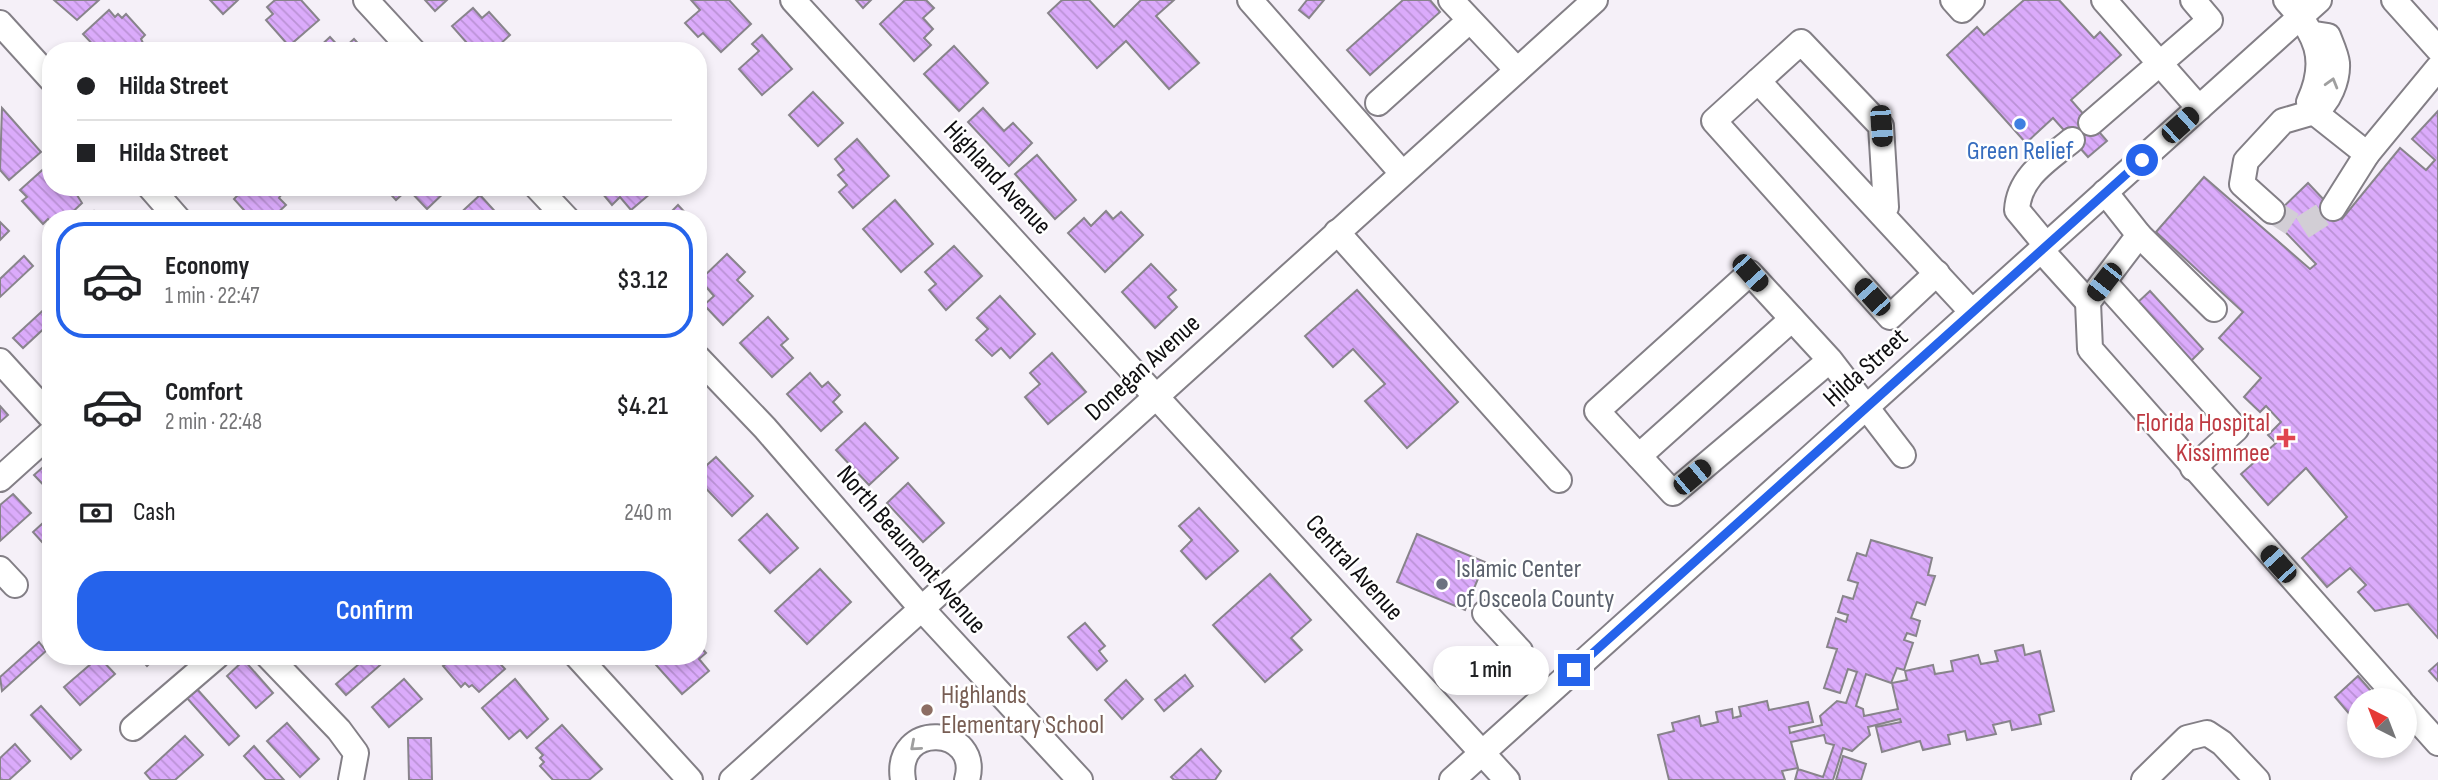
<!DOCTYPE html>
<html lang="en">
<head>
<meta charset="utf-8">
<style>
	:root { --surface:#fff; --page:#f2f2f2; --text:#202124; --muted:#757577; --line:#e0e0e0; --accent:#2563eb }
	body { margin:0; font-family:"Sofia Sans Condensed",sans-serif; background:var(--page); color:var(--text); height:100vh; display:flex; flex-direction:column; font-size:26px; white-space:nowrap }
	* { box-sizing:border-box; margin:0 }
	p { font-size:23px; color:var(--muted) }
	.icon { flex:none; width:38px; height:38px; fill:none; stroke:currentColor; stroke-width:2; stroke-linecap:round; stroke-linejoin:round }
	.map { position:relative; flex:1; overflow:hidden }
	.drawer { position:absolute; left:42px; top:210px; width:665px; height:455px; display:flex; flex-direction:column; background:var(--surface); border-radius:28px; box-shadow:0 4px 10px #0003 }
	.drawer>* { flex:none }
	.top-card { position:absolute; left:42px; top:42px; width:665px; height:154px; border-radius:28px; box-shadow:0 4px 10px #0003; display:grid; align-content:center; height:154px; padding:0 35px; background:var(--surface) }
	.needle { width:46px; rotate:318deg }
	.controls { position:absolute; left:2347px; top:688px; display:grid; gap:14px }
	.controls a { display:grid; place-items:center; width:70px; height:70px; border-radius:50%; background:var(--surface); box-shadow:0 4px 10px #0003; font-size:35px }
	.end { position:absolute; width:32px; height:32px; margin:-16px; border:9px solid #2563eb; background:#fff; box-shadow:0 0 0 4px #fff }
	.from { border-radius:50% }
	.bubble { position:absolute; height:49px; border-radius:24px; background:var(--surface); box-shadow:0 4px 10px #0003; font-size:23px; font-weight:600; line-height:49px; text-align:center }
	.car { position:absolute; width:21px; height:42px; margin:-21px -10px; border-radius:9px; box-shadow:0 0 5px 2px #0007; background:linear-gradient(#222 24%,#8ab4d8 0 40%,#222 0 76%,#8ab4d8 0 86%,#222 0) }
	.top-card b { display:flex; align-items:center; gap:24px; height:66px; font-size:26px }
	.top-card b+b { border-top:2px solid var(--line) }
	.top-card i { width:18px; height:18px; background:var(--text) }
	ul { padding:12px 0 0; list-style:none }
	li { display:flex; align-items:center; gap:21px; height:116px; margin:0 14px 10px; padding:0 21px; border:4px solid transparent; border-radius:28px }
	li div { flex:1 }
	li b { display:block; font-size:26px }
	li em { font-style:normal; font-weight:600 }
	li.current { border-color:var(--accent) }
	li>.icon { width:63px; height:63px; stroke-width:1.5 }
	.pay { display:flex; align-items:center; gap:18px; height:77px; padding:0 35px; font-size:26px }
	.pay p { margin-inline-start:auto }
	.button { display:flex; gap:14px; margin-top:auto; padding:14px 35px }
	.button a { flex:1; height:80px; border-radius:28px; background:var(--accent); color:#fff; font-size:28px; font-weight:600; line-height:80px; text-align:center }
	.map>svg:first-child { display:block }
	.building { fill:url(#building-back-hatch); stroke:#88848b; stroke-width:2 }
	.lines { fill:none; stroke-linecap:round; stroke-linejoin:round }
	.minor-tunnel { stroke:#d2ced5; stroke-width:24; stroke-dasharray:24 12; stroke-linecap:butt }
	.minor-casing { stroke:#837f86; stroke-width:28 }
	.minor { stroke:#fff; stroke-width:24 }
	.oneway { stroke:#9f9f9f }
	.route { stroke:#2563eb; stroke-width:9 }
	.shop-dot { fill:#3f7fe0; stroke:#fff; stroke-width:2.5 }
	.health-dot { fill:#e0444e; stroke:#fff; stroke-width:2.5 }
	.worship-dot { fill:#6b7280; stroke:#fff; stroke-width:2.5 }
	.education-dot { fill:#8d6e63; stroke:#fff; stroke-width:2.5 }
	.labels { text-anchor:middle; dominant-baseline:central; stroke-width:5; stroke-linejoin:round; paint-order:stroke }
	.shop-label { font-size:26px; fill:#366cbe; stroke:#fff }
	.street-label { font-size:26px; fill:#0f0e10; stroke:#fff }
	.health-label { font-size:26px; fill:#be3a42; stroke:#fff; text-anchor:end }
	.worship-label { font-size:26px; fill:#5b616d; stroke:#fff; text-anchor:start }
	.education-label { font-size:26px; fill:#785e54; stroke:#fff; text-anchor:start }
</style>
</head>
<body>
<div class="map">
<svg width="2438" height="780" viewBox="0 0 2438 780">
	<defs>
		<pattern id="building-back-hatch" width="6" height="6" patternUnits="userSpaceOnUse" patternTransform="scale(1.75)"><rect width="6" height="6" fill="#dbabfb"/><path d="M-1 5l2 2M0 0l6 6M5-1l2 2" fill="none" stroke="#bb92d6"/></pattern>
	</defs>
	<rect width="100%" height="100%" fill="#f5f0f8"/>
	<g class="building">
		<polygon points="54,0 99,0 77,20"/>
		<polygon points="210,0 238,0 223,14"/>
		<polygon points="275,0 301,0 319,20 289,46 266,20 273,14 267,7"/>
		<polygon points="425,0 447,0 435,11"/>
		<polygon points="691,0 729,0 751,24 721,52 703,33 698,37 685,23 700,10"/>
		<polygon points="856,0 871,0 863,8"/>
		<polygon points="905,0 926,0 934,8 923,18 933,29 924,38 931,45 914,61 880,24"/>
		<polygon points="1062,0 1089,0 1114,27 1141,0 1174,0 1156,16 1199,63 1169,89 1126,41 1097,68 1048,13"/>
		<polygon points="1307,0 1324,0 1309,18 1299,10"/>
		<polygon points="1403,0 1430,0 1440,12 1370,75 1347,50"/>
		<polygon points="2024,0 2059,0 2094,38 2100,32 2121,55 2071,100 2107,141 2088,157 2053,118 2026,143 1947,55 1977,27 1984,35"/>
		<polygon points="473,8 482,18 489,12 510,35 493,51 474,51 452,26"/>
		<polygon points="109,10 115,17 118,14 122,18 126,14 145,35 141,39 147,51 99,51 83,34"/>
		<polygon points="762,35 792,69 762,95 739,69 759,51 752,44"/>
		<polygon points="330,37 342,50 354,39 365,51 315,51"/>
		<polygon points="954,46 988,83 959,111 924,74"/>
		<polygon points="813,92 843,123 818,146 789,115"/>
		<polygon points="2,108 41,152 9,180 0,170"/>
		<polygon points="983,108 1004,131 1013,123 1032,143 1009,166 968,122"/>
		<polygon points="2438,111 2438,638 2408,604 2375,611 2358,592 2366,585 2350,568 2327,587 2302,558 2347,517 2306,468 2268,505 2241,474 2276,443 2268,435 2281,422 2266,406 2260,412 2244,397 2261,378 2219,338 2243,312 2156,232 2204,177 2310,269 2316,264 2272,218 2308,183 2342,219 2400,148 2426,170 2435,160 2412,139"/>
		<polygon points="857,139 889,176 853,208 839,192 847,185 838,175 844,170 835,159"/>
		<polygon points="1037,155 1076,200 1055,219 1015,174"/>
		<polygon points="48,165 51,168 51,187 72,187 82,203 65,219 51,219 51,222 48,219 43,224 22,201 27,197 20,190"/>
		<polygon points="229,187 287,187 279,198 286,205 271,219 252,219 234,199 237,196"/>
		<polygon points="384,187 450,187 427,209 408,189 396,200"/>
		<polygon points="597,187 658,187 631,210 620,197 612,205"/>
		<polygon points="480,195 502,219 454,219"/>
		<polygon points="895,200 933,244 901,272 863,229"/>
		<polygon points="678,205 691,219 664,219"/>
		<polygon points="94,211 101,219 86,219"/>
		<polygon points="1106,211 1113,219 1121,212 1143,235 1105,272 1068,233 1084,218 1091,226"/>
		<polygon points="0,222 9,231 0,240"/>
		<polygon points="954,246 982,276 946,310 929,290 936,284 925,272"/>
		<polygon points="727,254 745,272 737,280 753,296 723,325 704,305 714,296 700,280"/>
		<polygon points="24,256 33,266 0,297 0,279"/>
		<polygon points="1151,264 1176,290 1168,297 1177,307 1155,328 1122,292"/>
		<polygon points="1357,290 1458,402 1407,448 1365,401 1385,384 1353,349 1333,367 1305,336"/>
		<polygon points="2150,291 2203,349 2191,361 2137,303"/>
		<polygon points="1000,296 1035,334 1010,358 1001,348 992,356 976,340 988,329 977,318"/>
		<polygon points="51,303 51,322 23,348 13,338"/>
		<polygon points="768,317 788,339 781,345 793,358 772,377 740,343"/>
		<polygon points="1052,353 1086,392 1048,424 1025,397 1040,384 1030,373"/>
		<polygon points="810,373 822,387 828,382 840,395 833,402 842,412 821,431 787,394"/>
		<polygon points="0,406 8,415 0,422"/>
		<polygon points="865,423 898,458 869,485 836,450"/>
		<polygon points="716,457 753,496 732,516 698,480 698,473"/>
		<polygon points="51,460 51,493 34,475"/>
		<polygon points="908,483 944,523 923,542 887,503"/>
		<polygon points="13,494 31,513 0,541 0,505"/>
		<polygon points="1199,508 1238,551 1206,579 1181,551 1192,540 1179,526"/>
		<polygon points="767,514 798,548 770,573 739,540"/>
		<polygon points="43,523 51,531 51,552 33,532"/>
		<polygon points="1417,534 1485,562 1465,610 1397,582"/>
		<polygon points="1871,540 1932,558 1928,575 1935,576 1925,605 1917,602 1911,618 1920,621 1916,636 1907,633 1904,640 1913,643 1904,670 1897,668 1891,683 1866,674 1856,706 1863,709 1864,716 1898,709 1892,683 1907,680 1905,671 1933,665 1935,674 1953,671 1951,661 1978,655 1981,664 1998,661 1995,651 2023,645 2025,655 2040,651 2054,711 2039,715 2041,724 2012,730 2010,721 1993,725 1996,734 1967,740 1965,731 1948,735 1950,744 1923,750 1920,741 1882,752 1876,727 1901,722 1900,719 1868,727 1870,735 1852,751 1843,748 1833,780 1795,780 1798,769 1823,777 1834,745 1826,743 1824,735 1791,742 1798,768 1782,771 1785,780 1669,780 1658,735 1674,731 1672,723 1699,716 1701,726 1718,722 1716,712 1732,709 1733,718 1741,716 1739,707 1767,701 1769,710 1808,702 1813,722 1789,727 1790,733 1822,725 1820,716 1837,701 1846,703 1857,672 1848,669 1840,693 1824,688 1837,649 1827,647 1836,618 1846,622 1848,615 1838,612 1843,596 1853,599 1858,583 1848,580 1857,553 1866,556"/>
		<polygon points="820,569 851,602 807,644 775,611"/>
		<polygon points="1270,574 1311,620 1291,638 1302,650 1265,682 1213,625"/>
		<polygon points="1085,623 1105,646 1099,651 1107,661 1097,670 1068,637"/>
		<polygon points="39,642 46,651 2,691 0,677"/>
		<polygon points="698,644 706,653 699,659 709,671 682,694 648,656 698,656"/>
		<polygon points="138,656 157,656 147,666"/>
		<polygon points="368,656 387,659 346,695 336,684"/>
		<polygon points="445,656 493,656 505,669 479,692 472,685 469,687 465,683 461,687 443,666 447,663 443,658"/>
		<polygon points="99,657 115,674 80,705 64,687"/>
		<polygon points="244,660 273,693 256,708 227,676"/>
		<polygon points="2438,663 2438,681 2429,671"/>
		<polygon points="1185,675 1193,686 1164,711 1155,700"/>
		<polygon points="2358,676 2379,700 2359,700 2357,723 2335,697"/>
		<polygon points="404,679 422,699 389,727 372,707"/>
		<polygon points="515,679 548,719 527,738 520,730 509,739 482,708"/>
		<polygon points="1126,680 1143,699 1122,719 1105,700"/>
		<polygon points="197,689 239,736 229,745 187,698"/>
		<polygon points="41,706 81,750 71,759 31,715"/>
		<polygon points="287,723 319,759 300,777 267,741"/>
		<polygon points="562,725 602,769 589,780 553,780 540,766 544,762 540,758 543,755 536,748"/>
		<polygon points="185,736 203,755 175,780 151,780 145,773"/>
		<polygon points="408,738 431,738 432,780 409,780"/>
		<polygon points="15,744 30,761 9,780 0,780 0,758"/>
		<polygon points="254,746 284,780 266,780 244,756"/>
		<polygon points="1201,749 1221,771 1215,780 1174,780 1171,777"/>
		<polygon points="1843,756 1866,764 1861,780 1836,780"/>
	</g>
	<g class="lines">
		<polyline class="minor-tunnel" points="2272,211 2300,229 2333,208"/>
		<defs>
			<g id="minor">
				<polyline points="366,0 413,51"/>
				<polyline points="793,0 1507,780"/>
				<polyline points="1250,0 1402,173"/>
				<polyline points="1451,0 1517,70"/>
				<polyline points="1953,0 1962,10 1972,0"/>
				<polyline points="2104,0 2199,108"/>
				<path d="M2286 0C2316 33 2329 59 2309 102L2314 112C2329 104 2338 79 2337 63 2336 54 2331 44 2328 36L2315 34"/>
				<polyline points="2394,0 2438,49"/>
				<polyline points="0,23 51,79"/>
				<polyline points="1758,81 1714,121 1890,317 1937,273"/>
				<polyline points="1378,103 1469,21"/>
				<polyline points="2091,123 2210,20 2193,0"/>
				<polyline points="150,187 178,219"/>
				<polyline points="537,187 567,219"/>
				<polyline points="2105,192 2139,235 2088,302 2090,349 2400,700"/>
				<polyline points="2333,208 2367,154"/>
				<polyline points="2272,211 2242,184 2246,161 2283,121 2314,112 2367,154 2438,68"/>
				<polyline points="1880,212 1886,207 1881,126 1801,42 1758,81 1972,312"/>
				<polyline points="1337,232 1559,480"/>
				<polyline points="2139,235 2214,309"/>
				<path d="M2046 245 2017 210C2019 176 2048 160 2072 140"/>
				<polyline points="2041,250 2088,302"/>
				<polyline points="2104,282 2236,429 2193,468"/>
				<polyline points="698,358 765,428 921,608 1080,780"/>
				<polyline points="1830,360 1750,273 1597,411 1673,493 1830,360 1903,455"/>
				<polyline points="0,361 51,417"/>
				<polyline points="1639,456 1792,319"/>
				<polyline points="0,479 51,433"/>
				<polyline points="0,569 15,585"/>
				<polyline points="1485,613 1520,651"/>
				<polyline points="268,656 339,730 356,753 351,780"/>
				<polyline points="577,656 690,780"/>
				<polyline points="2404,705 2438,743"/>
				<polyline points="133,728 217,656"/>
				<polyline points="732,780 1595,0"/>
				<path d="M903 780C893 720 982 726 967 780"/>
				<polyline points="1452,780 2319,0"/>
				<polyline points="2144,780 2187,738 2207,733 2222,743 2257,780"/>
			</g>
		</defs>
		<use href="#minor" class="minor-casing"/>
		<use href="#minor" class="minor"/>
	</g>
	<defs><path id="oneway-chevron" d="M-2-3.5L2.5 0L-2 3.5" fill="none" stroke-width="1.6" stroke-linecap="round" stroke-linejoin="round" transform="scale(1.75)"/></defs>
	<g class="oneway">
		<use href="#oneway-chevron" transform="translate(2332 83) rotate(-74)"/>
		<use href="#oneway-chevron" transform="translate(915 746) rotate(139)"/>
	</g>
	<g class="lines">
		<polyline class="route" points="1574,670 2142,160"/>
	</g>
	<circle class="shop-dot" cx="2020" cy="124" r="7"/>
	<path class="health-dot" d="M2282.5 427.5h7v7h7v7h-7v7h-7v-7h-7v-7h7z"/>
	<circle class="worship-dot" cx="1442" cy="584" r="7"/>
	<circle class="education-dot" cx="927" cy="710" r="7"/>
	<g class="labels">
		<g class="shop-label">
			<text x="2020" y="151">Green Relief</text>
		</g>
		<g class="street-label">
			<text transform="translate(997 178) rotate(47)">Highland Avenue</text>
			<text transform="translate(1143 368) rotate(-42)">Donegan Avenue</text>
			<text transform="translate(1866 368) rotate(-42)">Hilda Street</text>
			<text transform="translate(911 550) rotate(49)">North Beaumont Avenue</text>
			<text transform="translate(1354 568) rotate(48)">Central Avenue</text>
		</g>
		<g class="health-label">
			<text x="2270" y="423">Florida Hospital<tspan x="2270" dy="30">Kissimmee</tspan></text>
		</g>
		<g class="worship-label">
			<text x="1456" y="569">Islamic Center<tspan x="1456" dy="30">of Osceola County</tspan></text>
		</g>
		<g class="education-label">
			<text x="941" y="695">Highlands<tspan x="941" dy="30">Elementary School</tspan></text>
		</g>
	</g>
</svg>
<div class="controls">
<a><svg class="needle" viewBox="-14 -14 28 28"><path d="M0-13l5 13h-10z" fill="#e53935"/><path d="M0 13l5-13h-10z" fill="#757577"/></svg></a>
</div>
<i class="end from" style="left:2142px;top:160px"></i>
<i class="end" style="left:1574px;top:670px"></i>
<div class="bubble" style="left:1433px;top:646px;width:116px">1 min</div>
<i class="car" style="left:2180px;top:125px;rotate:48deg"></i>
<i class="car" style="left:1881px;top:126px;rotate:176deg"></i>
<i class="car" style="left:1750px;top:273px;rotate:138deg"></i>
<i class="car" style="left:2104px;top:282px;rotate:218deg"></i>
<i class="car" style="left:1872px;top:297px;rotate:318deg"></i>
<i class="car" style="left:1692px;top:477px;rotate:50deg"></i>
<i class="car" style="left:2278px;top:564px;rotate:318deg"></i>
<div class="top-card">
<b><i class="from"></i>Hilda Street</b>
<b><i></i>Hilda Street</b>
</div>
<section class="drawer">
<ul>
<li class="current"><svg class="icon" aria-label="car" viewBox="0 0 24 24"><path d="M5 17H2v-5l4-1 3-4h7l3 4 3 1v5h-3M9 17h6M6 11h13"/><circle cx="7" cy="17" r="2"/><circle cx="17" cy="17" r="2"/></svg><div><b>Economy</b><p>1 min · 22:47</p></div><em>$3.12</em></li>
<li><svg class="icon" aria-label="car" viewBox="0 0 24 24"><path d="M5 17H2v-5l4-1 3-4h7l3 4 3 1v5h-3M9 17h6M6 11h13"/><circle cx="7" cy="17" r="2"/><circle cx="17" cy="17" r="2"/></svg><div><b>Comfort</b><p>2 min · 22:48</p></div><em>$4.21</em></li>
</ul>
<div class="pay"><svg class="icon" aria-label="cash" viewBox="0 0 24 24"><path d="M3 7h18v10H3z"/><circle cx="12" cy="12" r="2"/></svg>Cash<p>240 m</p></div>
<div class="button"><a>Confirm</a></div>
</section>
</div>
</body>
</html>
